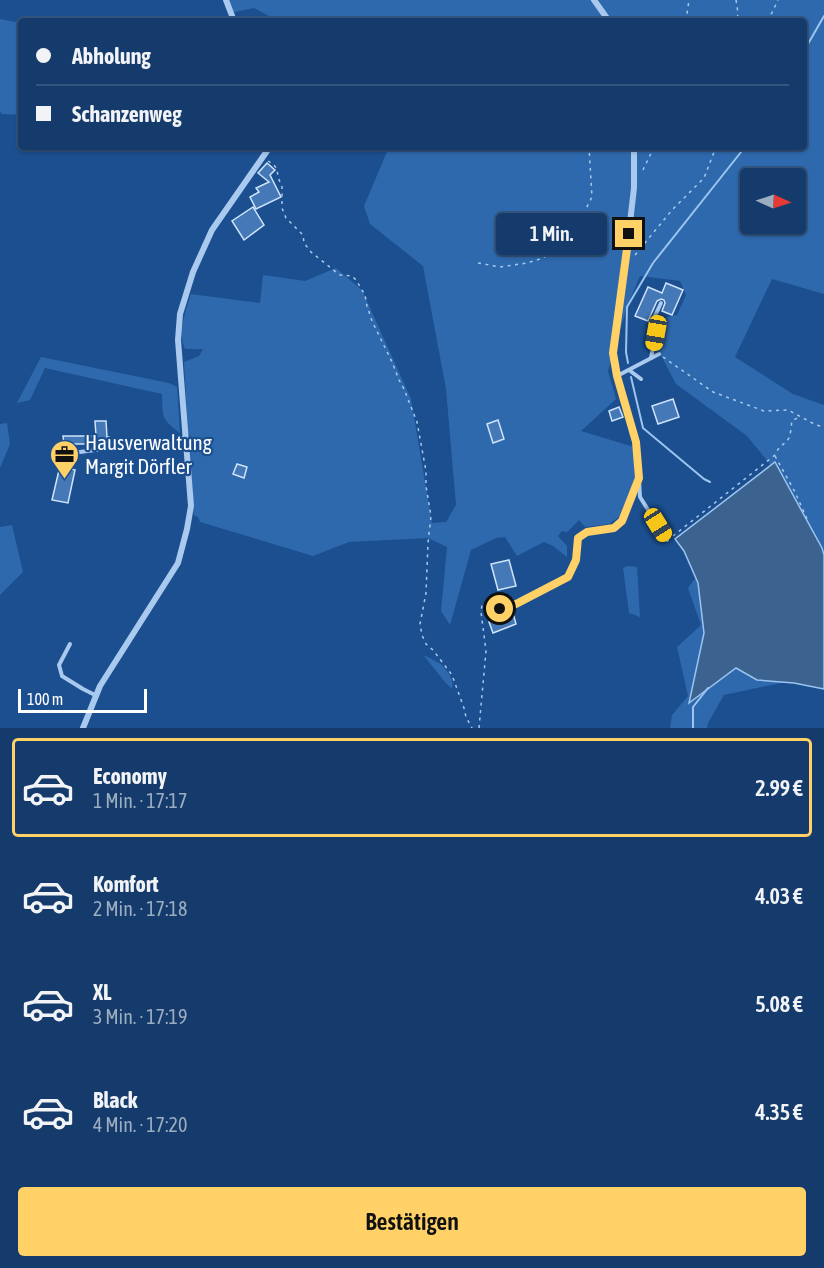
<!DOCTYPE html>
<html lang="de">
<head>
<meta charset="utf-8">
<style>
	:root { --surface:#143b6b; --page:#214673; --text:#f1f3f6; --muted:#9dadc1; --line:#33557e; --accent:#ffd166 }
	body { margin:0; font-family:"Asap Condensed",sans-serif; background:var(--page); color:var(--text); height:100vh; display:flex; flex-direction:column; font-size:22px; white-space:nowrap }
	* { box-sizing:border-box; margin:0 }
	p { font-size:20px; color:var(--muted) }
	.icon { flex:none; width:33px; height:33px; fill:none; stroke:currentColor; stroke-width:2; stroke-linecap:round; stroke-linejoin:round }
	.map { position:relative; height:728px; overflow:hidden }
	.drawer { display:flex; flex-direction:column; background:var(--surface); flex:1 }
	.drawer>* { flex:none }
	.banner { position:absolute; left:18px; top:18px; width:789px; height:132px; border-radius:6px; box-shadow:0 2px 4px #0004,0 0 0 2px var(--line); display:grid; align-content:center; height:132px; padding:0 18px; background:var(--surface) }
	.needle { width:39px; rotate:93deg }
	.fabs { position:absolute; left:740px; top:168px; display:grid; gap:12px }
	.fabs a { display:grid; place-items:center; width:66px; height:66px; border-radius:6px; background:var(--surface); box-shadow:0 2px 4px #0004,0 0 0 2px var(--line); font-size:30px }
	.scale { position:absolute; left:18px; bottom:15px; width:129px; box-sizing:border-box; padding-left:6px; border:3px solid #fff; border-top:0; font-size:16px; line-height:21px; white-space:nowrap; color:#fff; -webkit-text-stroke:4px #1b4f8f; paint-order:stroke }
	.end { position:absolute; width:27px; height:27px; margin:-14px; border:8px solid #ffd166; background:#111; box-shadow:0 0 0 3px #111 }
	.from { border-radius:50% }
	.bubble { position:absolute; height:42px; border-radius:6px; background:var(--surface); box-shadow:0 2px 4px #0004,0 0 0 2px var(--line); font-size:20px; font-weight:600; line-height:42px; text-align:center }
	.car { position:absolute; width:18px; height:36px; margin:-18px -9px; border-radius:8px; box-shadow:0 0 4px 2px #0007; background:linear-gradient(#f5c518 24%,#345 0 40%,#f5c518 0 76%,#345 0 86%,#f5c518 0) }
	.banner b { display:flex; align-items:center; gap:21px; height:57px; font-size:22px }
	.banner b+b { border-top:2px solid var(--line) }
	.banner i { width:15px; height:15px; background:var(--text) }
	ul { padding:10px 0 0; list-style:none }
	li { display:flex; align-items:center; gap:18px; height:99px; margin:0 12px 9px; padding:0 6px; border:3px solid transparent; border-radius:6px }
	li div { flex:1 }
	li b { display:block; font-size:22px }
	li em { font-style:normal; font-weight:600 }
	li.active { border-color:var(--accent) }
	li>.icon { width:54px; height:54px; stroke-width:1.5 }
	.primary-button { display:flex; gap:12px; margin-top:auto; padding:12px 18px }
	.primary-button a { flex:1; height:69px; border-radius:6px; background:var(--accent); color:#111; font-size:24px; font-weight:600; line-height:69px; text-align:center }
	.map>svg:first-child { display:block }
	.green { fill:#2e69ad; fill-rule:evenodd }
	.water { fill:#3c6290; stroke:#9cc4f0; stroke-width:1.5 }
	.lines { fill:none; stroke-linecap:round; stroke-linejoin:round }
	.stream { stroke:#9cc4f0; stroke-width:2 }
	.building { fill:#4478b7; stroke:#cfe3fa; stroke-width:1.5 }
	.path { stroke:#a9c9ee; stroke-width:1.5; stroke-dasharray:3 4.5; stroke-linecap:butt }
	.lane { stroke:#a9c9ee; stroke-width:4 }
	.street { stroke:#a9c9ee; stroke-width:6 }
	.route { stroke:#ffd166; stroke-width:8 }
	.labels { text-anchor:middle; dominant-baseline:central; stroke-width:4.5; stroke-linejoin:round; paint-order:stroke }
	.poi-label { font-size:21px; fill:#fff; stroke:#1b4f8f; text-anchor:start }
</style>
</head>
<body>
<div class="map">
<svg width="824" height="728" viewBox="0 0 824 728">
	<rect width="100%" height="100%" fill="#1b4f8f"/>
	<g class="green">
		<path d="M223 0H824V294L772 279 735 357 793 394 824 405V560L783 480 747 436 676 384 657 348 659 319 677 315 686 295 680 281 640 276 627 307 608 371 616 399 581 431 634 447 635 484 632 486 619 517 609 524 585 527 579 520 567 532 562 531 558 536 567 546V557L553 546 544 542 517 556 505 537 496 538 471 550 450 625 441 611 447 547 428 538 349 542 313 556 200 522 198 517 194 515 190 451 191 437 188 433 184 362 199 356 203 349H185C177 333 186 310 191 294L260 303 263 275 305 281 336 268 362 290 411 399 432 523 446 522 456 505 446 389 423 266 370 224 364 206 389 147H804V21H278L254 8 230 13ZM750 178H795V224H750Z"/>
		<polygon points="0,19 21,23 21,115 2,114 0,112"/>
		<path d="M41 357 169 383 177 387 180 433C160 418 163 417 162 394L45 368 30 400 17 403Z"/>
		<polygon points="7,423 10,444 0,468 0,424"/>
		<polygon points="12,525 23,572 0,595 0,527"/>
		<polygon points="628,566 637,567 640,617 629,613 623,568"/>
		<polygon points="698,574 795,680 724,695 708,723 707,728 670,728 672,715 688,696 677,647 701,625 688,588"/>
		<path d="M424 656C431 657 435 662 441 664 447 671 455 680 452 689L445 682Z"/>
	</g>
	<polygon class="water" points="775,462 822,548 824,555 824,689 794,683 757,680 736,668 689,703 704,633 698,583 684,551 675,539"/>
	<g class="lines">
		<g class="stream">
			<polyline points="804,51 824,16"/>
			<polyline points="628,363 626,352 627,307 653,263 745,147"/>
			<polyline points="631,377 643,428 704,479 710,482"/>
			<polyline points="693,728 693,707 708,688"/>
		</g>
	</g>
	<g class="building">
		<polygon points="267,163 275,170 270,175 281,197 256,209 250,197 259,192 256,188 269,182 258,173"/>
		<polygon points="253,207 264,225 244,240 232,221"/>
		<polygon points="666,283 683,290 672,315 662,311 665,303 664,300 661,299 657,301 648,321 635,316 648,287 662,293"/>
		<polygon points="673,399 679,417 658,424 652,406"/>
		<polygon points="619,407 623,417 612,421 609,411"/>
		<polygon points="498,420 504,439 493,443 487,424"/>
		<polygon points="95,421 106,421 107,437 109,437 109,442 90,443 89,444 64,444 63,436 96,436"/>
		<polygon points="237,464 247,467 244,478 233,474"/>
		<polygon points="60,466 75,470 68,503 52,500"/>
		<polygon points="509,560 516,586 498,590 491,564"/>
		<polygon points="513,613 516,624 493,633 489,622"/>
	</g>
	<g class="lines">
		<g class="path">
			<polyline points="736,0 738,13 737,21"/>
			<polyline points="686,21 689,0"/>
			<polyline points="768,21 778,0"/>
			<polyline points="268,161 274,165 277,169 278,177 282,187 282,208 286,218 303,235 304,243 311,252 336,272 340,275 352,276 356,280 365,295 367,306 372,321 392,362 399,380 404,389 417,422 426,471 426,486 431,516 428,543 426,593 420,624 422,635 426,644 433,650 452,675 464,708 466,717 472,728"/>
			<polyline points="643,170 654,147"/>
			<polyline points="635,255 672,210 704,178 716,147"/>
			<polyline points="478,263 500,267 527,263 543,258 558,248 575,230 592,197 589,147"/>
			<polyline points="663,357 713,392 764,411 788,410 816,425 824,427"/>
			<polyline points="775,456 795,492 807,519"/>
			<path d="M673 536 775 455C779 445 785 445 789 438 791 433 791 426 792 421L799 417"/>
			<polyline points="479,728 486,651 481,612 482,605 495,601 497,604"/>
		</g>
		<g class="lane">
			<polyline points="651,358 656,333 654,318 661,303"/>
			<polyline points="629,370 641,379"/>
			<polyline points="65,454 185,438"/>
			<polyline points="639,479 640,497 667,540"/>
			<polyline points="500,609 516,604 568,577 576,560 578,538 587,532 614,528 622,521 639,479 636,442 617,376 659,354"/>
			<polyline points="70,644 59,665 62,676 83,689 95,695"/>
		</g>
		<g class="street">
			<polyline points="226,0 234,21"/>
			<polyline points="594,0 609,21"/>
			<polyline points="617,376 613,353 626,257 634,188 634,147"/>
			<polyline points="83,728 100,686 178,563 187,529 191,506 178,340 180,314 193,272 212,230 267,151 268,147"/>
		</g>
	</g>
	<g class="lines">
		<polyline class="route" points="500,609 516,604 568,577 576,560 578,538 587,532 614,528 622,521 639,478 636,442 617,376 613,353 629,234"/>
	</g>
	<defs>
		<symbol id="office-pin" viewBox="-11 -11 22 30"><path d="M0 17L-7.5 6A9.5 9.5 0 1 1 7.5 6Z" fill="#ffd166" stroke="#1b4f8f"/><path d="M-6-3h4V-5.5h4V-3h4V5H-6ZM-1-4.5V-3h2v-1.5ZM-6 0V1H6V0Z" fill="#111"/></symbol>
	</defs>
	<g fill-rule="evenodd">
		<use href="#office-pin" x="48" y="438" width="33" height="45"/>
	</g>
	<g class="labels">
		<g class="poi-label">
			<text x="85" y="442">Hausverwaltung<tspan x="85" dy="24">Margit Dörfler</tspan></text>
		</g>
	</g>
</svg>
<div class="fabs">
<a><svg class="needle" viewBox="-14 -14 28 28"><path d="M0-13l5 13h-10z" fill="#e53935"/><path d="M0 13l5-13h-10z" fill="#9dadc1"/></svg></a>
</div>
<div class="scale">100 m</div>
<i class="end from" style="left:500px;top:609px"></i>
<i class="end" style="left:629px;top:234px"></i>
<div class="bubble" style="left:496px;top:213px;width:111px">1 Min.</div>
<i class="car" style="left:656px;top:333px;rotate:190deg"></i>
<i class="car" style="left:658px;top:525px;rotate:148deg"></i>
<div class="banner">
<b><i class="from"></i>Abholung</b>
<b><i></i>Schanzenweg</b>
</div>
</div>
<section class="drawer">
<ul>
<li class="active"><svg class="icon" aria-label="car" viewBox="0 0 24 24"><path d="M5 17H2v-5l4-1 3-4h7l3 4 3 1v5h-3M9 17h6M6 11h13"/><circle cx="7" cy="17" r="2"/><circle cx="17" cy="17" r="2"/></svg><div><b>Economy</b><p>1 Min. · 17:17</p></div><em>2.99 €</em></li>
<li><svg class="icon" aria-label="car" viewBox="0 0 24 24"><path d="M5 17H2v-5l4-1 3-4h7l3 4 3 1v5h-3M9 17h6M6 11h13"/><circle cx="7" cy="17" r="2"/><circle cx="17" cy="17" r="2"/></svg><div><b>Komfort</b><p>2 Min. · 17:18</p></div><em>4.03 €</em></li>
<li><svg class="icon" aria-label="car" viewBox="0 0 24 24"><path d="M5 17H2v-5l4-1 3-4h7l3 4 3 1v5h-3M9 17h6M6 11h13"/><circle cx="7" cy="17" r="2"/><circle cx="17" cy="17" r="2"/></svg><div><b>XL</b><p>3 Min. · 17:19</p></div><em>5.08 €</em></li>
<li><svg class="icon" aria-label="car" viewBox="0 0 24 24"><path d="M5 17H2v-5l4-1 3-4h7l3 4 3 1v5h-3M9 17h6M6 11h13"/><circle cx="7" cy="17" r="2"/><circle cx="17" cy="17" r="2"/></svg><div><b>Black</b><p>4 Min. · 17:20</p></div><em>4.35 €</em></li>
</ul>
<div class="primary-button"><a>Bestätigen</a></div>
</section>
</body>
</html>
